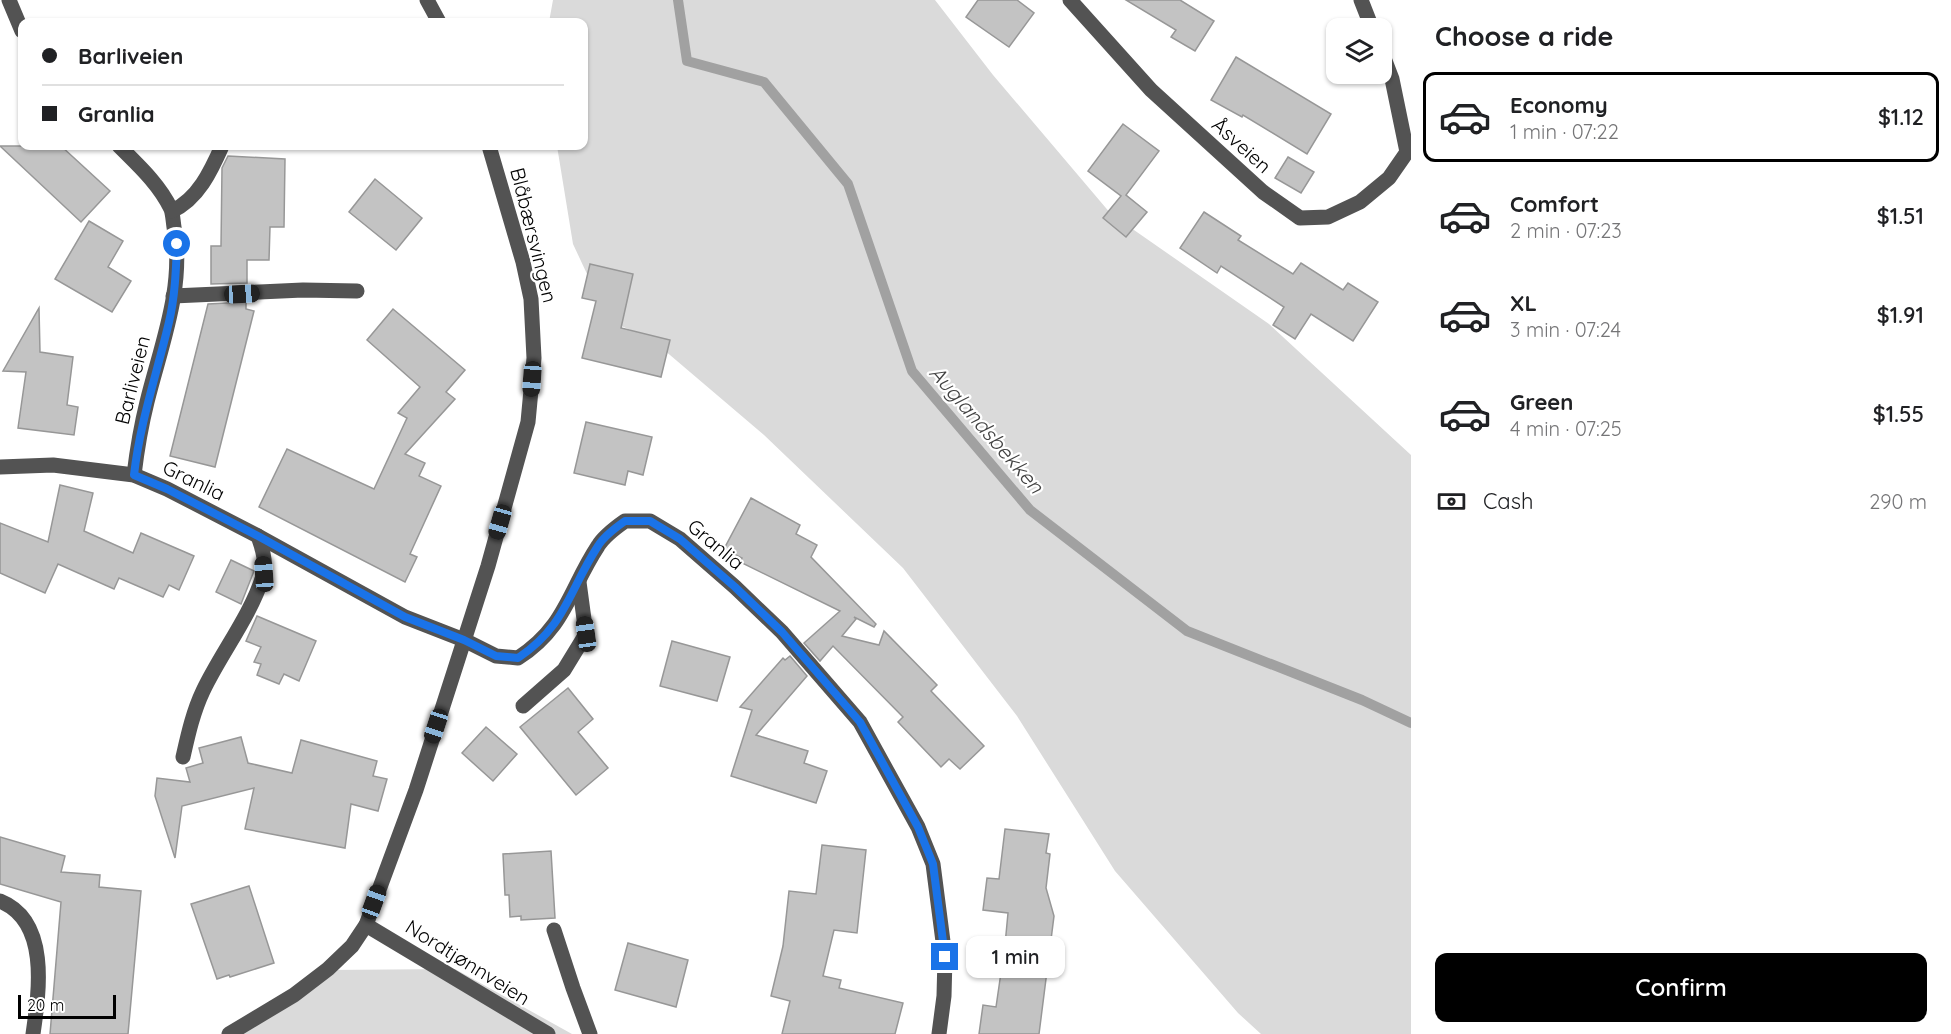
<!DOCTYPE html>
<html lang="en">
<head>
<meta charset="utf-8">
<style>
	:root { --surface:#fff; --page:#f6f6f6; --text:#202124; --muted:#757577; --line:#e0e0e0; --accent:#000 }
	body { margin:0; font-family:Quicksand,sans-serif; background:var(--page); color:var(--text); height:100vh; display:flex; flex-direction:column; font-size:22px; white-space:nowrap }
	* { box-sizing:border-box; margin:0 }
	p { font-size:20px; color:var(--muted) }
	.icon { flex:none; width:33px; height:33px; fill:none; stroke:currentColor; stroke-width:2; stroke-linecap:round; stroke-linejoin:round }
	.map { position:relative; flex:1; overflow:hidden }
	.panel { display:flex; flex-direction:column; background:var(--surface); width:540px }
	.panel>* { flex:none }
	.banner { position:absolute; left:18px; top:18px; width:570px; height:132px; border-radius:12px; box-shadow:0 2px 4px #0004; display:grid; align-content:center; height:132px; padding:0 24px; background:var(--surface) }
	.buttons { position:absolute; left:1326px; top:18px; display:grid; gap:12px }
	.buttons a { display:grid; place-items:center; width:66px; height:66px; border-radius:12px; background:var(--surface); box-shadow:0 2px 4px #0004; font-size:30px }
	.scale { position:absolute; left:18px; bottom:15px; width:98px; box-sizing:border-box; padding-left:6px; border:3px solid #000; border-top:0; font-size:16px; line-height:21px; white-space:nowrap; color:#000; -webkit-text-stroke:4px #fff; paint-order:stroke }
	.end { position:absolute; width:27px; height:27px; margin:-14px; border:8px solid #1a73e8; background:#fff; box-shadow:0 0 0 3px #fff }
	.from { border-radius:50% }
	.bubble { position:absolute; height:42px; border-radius:12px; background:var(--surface); box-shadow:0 2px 4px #0004; font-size:20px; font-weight:600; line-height:42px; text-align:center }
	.car { position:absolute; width:18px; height:36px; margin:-18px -9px; border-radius:8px; box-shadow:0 0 4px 2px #0007; background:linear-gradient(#222 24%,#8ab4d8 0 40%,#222 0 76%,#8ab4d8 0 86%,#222 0) }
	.banner b { display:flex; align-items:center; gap:21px; height:57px; font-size:22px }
	.banner b+b { border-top:2px solid var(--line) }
	.banner i { width:15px; height:15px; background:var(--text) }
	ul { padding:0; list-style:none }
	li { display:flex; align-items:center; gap:18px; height:90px; margin:0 12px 9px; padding:0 12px; border:3px solid transparent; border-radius:12px }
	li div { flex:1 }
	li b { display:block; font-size:22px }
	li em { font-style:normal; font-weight:600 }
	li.current { border-color:var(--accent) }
	li>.icon { width:54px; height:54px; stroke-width:1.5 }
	h2 { padding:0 24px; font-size:27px; line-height:72px }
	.pay { display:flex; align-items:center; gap:15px; height:66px; padding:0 24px; font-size:22px }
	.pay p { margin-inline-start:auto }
	.primary-button { display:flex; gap:12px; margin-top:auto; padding:12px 24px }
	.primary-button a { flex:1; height:69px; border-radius:12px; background:var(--accent); color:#fff; font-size:24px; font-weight:600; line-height:69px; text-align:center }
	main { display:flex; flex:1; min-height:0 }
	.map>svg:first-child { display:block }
	.green { fill:#dadada }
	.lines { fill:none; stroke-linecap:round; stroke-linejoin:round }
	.stream { stroke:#a1a1a1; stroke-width:10 }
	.building { fill:#c3c3c3; stroke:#979797; stroke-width:1.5 }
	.minor { stroke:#535353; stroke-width:15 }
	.route { stroke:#1a73e8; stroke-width:8 }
	.labels { text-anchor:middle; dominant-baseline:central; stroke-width:4.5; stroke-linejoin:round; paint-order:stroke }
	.street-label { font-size:20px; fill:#000; stroke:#fff }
	.water-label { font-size:21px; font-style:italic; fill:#424242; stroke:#fff }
</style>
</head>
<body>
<main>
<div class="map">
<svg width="1411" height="1034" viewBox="0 0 1411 1034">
	<rect width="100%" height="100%" fill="#fff"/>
	<g class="green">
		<polygon points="553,0 935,0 993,75 1111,214 1269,324 1411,455 1411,1034 1261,1034 1238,1013 1115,871 1017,716 903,568 764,435 650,338 609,321 573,244 557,146 584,146 584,22 549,22"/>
		<polygon points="455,969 572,1034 230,1034 326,970"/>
	</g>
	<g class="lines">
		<polyline class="stream" points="678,0 687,61 764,82 848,184 912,371 1030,510 1187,631 1362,700 1411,723"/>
	</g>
	<g class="building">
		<polygon points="978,0 1017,0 1034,13 1009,47 966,17"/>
		<polygon points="1126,0 1180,0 1214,21 1195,51 1171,37 1176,30"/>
		<polygon points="1236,57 1331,114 1307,154 1243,115 1242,117 1211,100"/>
		<polygon points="1123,124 1159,151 1126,195 1147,212 1126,237 1103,218 1121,196 1088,171"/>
		<polygon points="0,146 61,146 110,191 81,222"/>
		<polygon points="228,156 285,159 284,227 270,227 269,260 247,260 247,283 211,284 211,246 221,246 222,168"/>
		<polygon points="1288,157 1314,172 1301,193 1275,178"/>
		<polygon points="375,179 422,218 396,250 349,212"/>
		<polygon points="1204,212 1241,236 1238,240 1293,274 1301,263 1343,290 1348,283 1378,302 1353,341 1311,314 1295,339 1273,325 1284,307 1221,266 1217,273 1180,248"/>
		<polygon points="89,221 123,241 108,267 131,281 112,312 55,279"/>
		<polygon points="590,264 633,274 621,328 670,340 661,377 582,358 596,301 582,298"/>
		<polygon points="246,302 246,309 254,311 215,467 170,456 208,304"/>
		<polygon points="39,308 40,352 73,357 67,405 78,407 74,435 18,428 26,372 3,371"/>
		<polygon points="393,309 465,370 446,392 455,399 405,454 425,463 419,476 441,486 410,554 417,557 405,582 259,507 287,449 374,489 407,418 398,413 420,387 367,340"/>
		<polygon points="586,422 652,437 643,475 628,471 625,485 574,473"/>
		<polygon points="60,485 93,493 84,531 133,553 141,533 194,556 179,590 169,585 163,597 119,578 114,589 58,564 45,593 0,573 0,523 48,542"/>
		<polygon points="751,498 800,525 796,534 817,545 811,557 876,624 874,627 854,617 856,619 842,636 879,645 884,631 937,685 931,691 984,746 960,769 949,759 941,767 898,722 903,717 833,646 820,661 804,643 840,611 740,562 742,558 724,549"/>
		<polygon points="231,560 254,571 241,604 216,592"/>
		<polygon points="257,616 316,641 299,681 284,674 279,684 257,675 261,664 254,662 261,647 246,641"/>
		<polygon points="672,641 730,657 717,701 660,686"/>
		<polygon points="790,656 807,676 756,735 808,751 804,763 827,771 816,803 731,776 752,710 740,707 783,658 785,660"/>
		<polygon points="568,688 593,719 578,732 608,768 576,795 520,727"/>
		<polygon points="486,727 517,754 493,781 462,753"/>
		<polygon points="241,737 248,763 292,773 301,740 377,761 373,776 387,779 378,811 351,804 345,848 245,829 254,788 182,806 175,858 155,796 157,778 190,782 186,768 203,763 199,748"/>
		<polygon points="1005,829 1049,834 1046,853 1050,854 1046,888 1054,916 1039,1034 979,1034 983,1005 996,1007 1005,945 1008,913 983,910 987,878 999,879"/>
		<polygon points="0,837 65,856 61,872 100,875 99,887 141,891 128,1034 50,1034 61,902 0,884"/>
		<polygon points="822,845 866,850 857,933 834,930 823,976 841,980 839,988 903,1003 895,1034 782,1034 790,1001 771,996 783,946 789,891 816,894"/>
		<polygon points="551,851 555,918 521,920 521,916 510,917 509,895 505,895 503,854"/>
		<polygon points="249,886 274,963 230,977 229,975 217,979 191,904"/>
		<polygon points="628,943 688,960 676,1007 615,990"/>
	</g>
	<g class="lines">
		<g class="minor">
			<polyline points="9,0 22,31"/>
			<polyline points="427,0 439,22"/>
			<polyline points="1070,0 1151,90 1263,192 1300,218 1328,217 1360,202 1389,178 1407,152 1392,79 1382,53"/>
			<polyline points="1361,0 1372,28"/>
			<path d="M119 146C138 165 159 184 171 209 173 215 173 221 174 227 185 287 161 345 147 402 141 426 137 450 134 475"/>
			<path d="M172 211C198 199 211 171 222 146"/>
			<polyline points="173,296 303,290 357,291"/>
			<path d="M0 467 53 465 134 475 167 489 258 536 405 617 464 640 496 656 518 658C566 627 569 590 598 546 604 536 615 528 625 521H650L680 539 735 587 782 632 860 722 918 827 933 864 945 957 944 996 939 1034"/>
			<polyline points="523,706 564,670 586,634 579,582"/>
			<path d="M183 757C188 735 193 712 203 691 221 653 250 617 263 576 267 565 262 547 258 536"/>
			<path d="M0 901C50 921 39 992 33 1034"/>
			<polyline points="366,925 548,1034"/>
			<polyline points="554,930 573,988 590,1034"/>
			<polyline points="229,1034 294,995 328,969 352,946 366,925 416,790 488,566 528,422 534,358 531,299 523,262 489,146"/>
		</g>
	</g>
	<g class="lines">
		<path class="route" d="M177 244C176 270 175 297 169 322 157 373 140 422 134 475L167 489 258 536 405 617 464 640 496 656 518 658C566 626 569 590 598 546 604 536 615 528 625 521H650L680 539 735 587 782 632 860 722 918 827 933 864 945 957"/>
	</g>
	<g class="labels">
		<g class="street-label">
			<text transform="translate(1242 145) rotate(42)">Åsveien</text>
			<text transform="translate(534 235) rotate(76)">Blåbærsvingen</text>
			<text transform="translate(132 380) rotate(-76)">Barliveien</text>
			<text transform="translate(194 480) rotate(26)">Granlia</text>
			<text transform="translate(716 544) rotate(40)">Granlia</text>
			<text transform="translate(468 962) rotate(32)">Nordtjønnveien</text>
		</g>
		<g class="water-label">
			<text transform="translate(987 429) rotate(49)">Auglandsbekken</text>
		</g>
	</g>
</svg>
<div class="buttons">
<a><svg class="icon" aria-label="layers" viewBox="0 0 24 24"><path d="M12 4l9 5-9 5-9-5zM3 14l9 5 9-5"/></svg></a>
</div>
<div class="scale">20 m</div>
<i class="end from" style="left:177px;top:244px"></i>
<i class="end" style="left:945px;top:957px"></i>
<div class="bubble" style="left:966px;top:936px;width:99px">1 min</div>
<i class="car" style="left:242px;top:294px;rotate:87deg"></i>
<i class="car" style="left:532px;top:379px;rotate:184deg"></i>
<i class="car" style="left:500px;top:522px;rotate:196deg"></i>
<i class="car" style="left:264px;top:574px;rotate:356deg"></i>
<i class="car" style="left:586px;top:634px;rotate:352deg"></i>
<i class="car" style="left:436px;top:726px;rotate:198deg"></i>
<i class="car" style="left:374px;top:902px;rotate:20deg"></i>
<div class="banner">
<b><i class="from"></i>Barliveien</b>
<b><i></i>Granlia</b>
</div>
</div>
<section class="panel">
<h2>Choose a ride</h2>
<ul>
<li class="current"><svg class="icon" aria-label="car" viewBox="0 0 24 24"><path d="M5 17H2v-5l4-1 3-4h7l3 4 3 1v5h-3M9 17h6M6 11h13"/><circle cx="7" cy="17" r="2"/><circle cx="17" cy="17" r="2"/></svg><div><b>Economy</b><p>1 min · 07:22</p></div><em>$1.12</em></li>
<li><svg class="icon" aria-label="car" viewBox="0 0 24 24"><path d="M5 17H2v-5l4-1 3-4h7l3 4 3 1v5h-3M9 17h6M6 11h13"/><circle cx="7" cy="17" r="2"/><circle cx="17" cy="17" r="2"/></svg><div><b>Comfort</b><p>2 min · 07:23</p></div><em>$1.51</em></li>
<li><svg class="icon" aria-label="car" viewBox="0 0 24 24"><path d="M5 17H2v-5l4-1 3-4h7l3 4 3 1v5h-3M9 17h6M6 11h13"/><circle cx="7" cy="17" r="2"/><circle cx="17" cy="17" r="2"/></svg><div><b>XL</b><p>3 min · 07:24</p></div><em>$1.91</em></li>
<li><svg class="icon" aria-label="car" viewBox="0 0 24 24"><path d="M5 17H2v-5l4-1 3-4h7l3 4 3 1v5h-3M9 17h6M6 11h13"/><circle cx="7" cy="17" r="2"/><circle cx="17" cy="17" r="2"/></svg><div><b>Green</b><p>4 min · 07:25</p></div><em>$1.55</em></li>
</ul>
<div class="pay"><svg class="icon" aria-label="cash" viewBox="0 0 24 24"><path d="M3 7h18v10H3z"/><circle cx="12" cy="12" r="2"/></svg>Cash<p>290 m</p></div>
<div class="primary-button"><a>Confirm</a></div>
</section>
</main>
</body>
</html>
